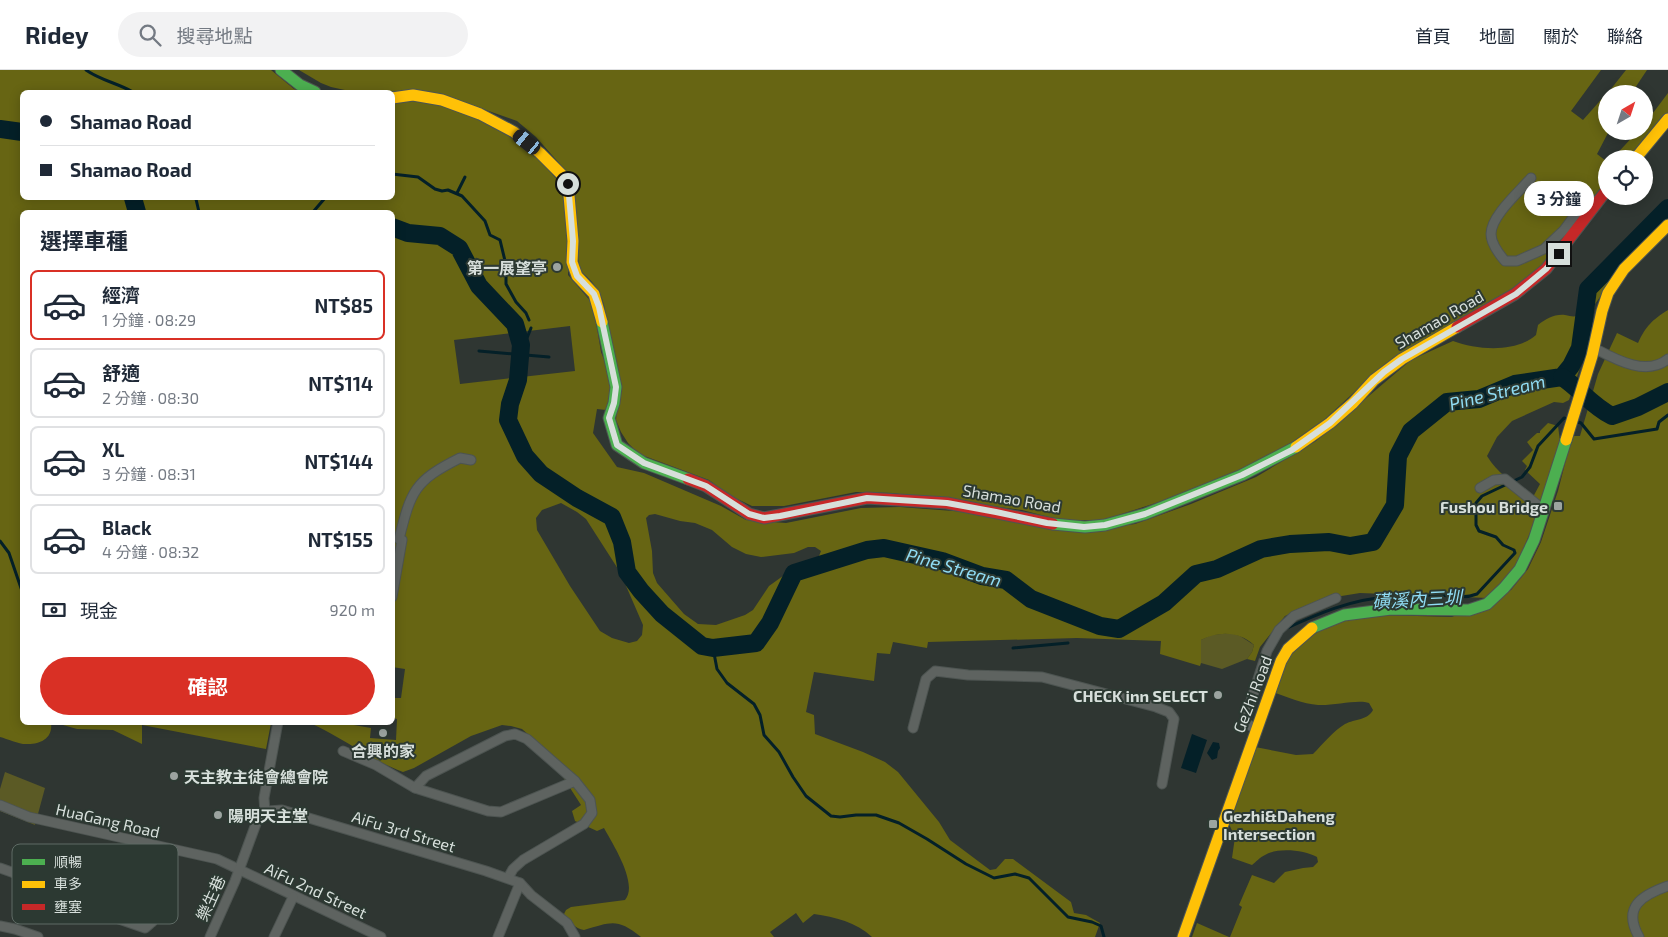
<!DOCTYPE html>
<html lang="zh-TW">
<head>
<meta charset="utf-8">
<style>
	:root { --surface:#fff; --page:#f2f2f3; --text:#1f2937; --muted:#747a83; --line:#e0e1e3; --accent:#d93025 }
	body { margin:0; font-family:"Exo 2","Noto Sans TC",sans-serif; background:var(--page); color:var(--text); height:100vh; display:flex; flex-direction:column; font-size:19px; white-space:nowrap }
	* { box-sizing:border-box; margin:0 }
	p { font-size:16px; color:var(--muted) }
	.icon { flex:none; width:28px; height:28px; fill:none; stroke:currentColor; stroke-width:2; stroke-linecap:round; stroke-linejoin:round }
	.map { position:relative; flex:1; overflow:hidden }
	.side { position:absolute; left:20px; top:140px; width:375px; height:515px; display:flex; flex-direction:column; background:var(--surface); border-radius:8px; box-shadow:0 2px 12px #0003 }
	.side>* { flex:none }
	.banner { position:absolute; left:20px; top:20px; width:375px; height:110px; border-radius:8px; box-shadow:0 2px 12px #0003; display:grid; align-content:center; height:110px; padding:0 20px; background:var(--surface) }
	.needle { width:32px; rotate:39deg }
	.controls { position:absolute; left:1598px; top:15px; display:grid; gap:10px }
	.controls a { display:grid; place-items:center; width:55px; height:55px; border-radius:50%; background:var(--surface); box-shadow:0 2px 12px #0003; font-size:25px }
	.end { position:absolute; width:22px; height:22px; margin:-11px; border:6px solid #d7dfdb; background:#111; box-shadow:0 0 0 2px #111 }
	.from { border-radius:50% }
	.bubble { position:absolute; height:35px; border-radius:18px; background:var(--surface); box-shadow:0 2px 12px #0003; font-size:16px; font-weight:700; line-height:35px; text-align:center }
	.car { position:absolute; width:15px; height:30px; margin:-15px -8px; border-radius:6px; box-shadow:0 0 4px 1px #0007; background:linear-gradient(#222 24%,#8ab4d8 0 40%,#222 0 76%,#8ab4d8 0 86%,#222 0) }
	.banner b { display:flex; align-items:center; gap:18px; height:48px; font-size:19px }
	.banner b+b { border-top:1px solid var(--line) }
	.banner i { width:12px; height:12px; background:var(--text) }
	ul { padding:0; list-style:none }
	li { display:flex; align-items:center; gap:15px; height:70px; margin:0 10px 8px; padding:0 10px; border:2px solid var(--line); border-radius:8px }
	li div { flex:1 }
	li b { display:block; font-size:19px }
	li em { font-style:normal; font-weight:700 }
	li.selected { border-color:var(--accent) }
	li>.icon { width:45px; height:45px; stroke-width:1.5 }
	h2 { padding:0 20px; font-size:22px; line-height:60px }
	.pay { display:flex; align-items:center; gap:12px; height:55px; padding:0 20px; font-size:19px }
	.pay p { margin-inline-start:auto }
	.primary-button { display:flex; gap:10px; margin-top:auto; padding:10px 20px }
	.primary-button a { flex:1; height:58px; border-radius:30px; background:var(--accent); color:#fff; font-size:20px; font-weight:700; line-height:58px; text-align:center }
	header { display:flex; align-items:center; gap:30px; box-sizing:border-box; height:70px; padding:0 25px; background:var(--surface); border-bottom:1px solid var(--line) }
	header strong { font-size:24px }
	nav { display:flex; gap:28px; margin-inline-start:auto; font-size:18px }
	.search { width:350px; height:45px; background:var(--page); display:flex; align-items:center; gap:12px; box-sizing:border-box; padding:0 18px; border-radius:28px; color:var(--muted); font-size:19px }
	.map>svg:first-child { display:block }
	.green { fill:#5b5a25 }
	.forest { fill:#676513; fill-rule:evenodd }
	.water { fill:#042028 }
	.lines { fill:none; stroke-linecap:round; stroke-linejoin:round }
	.stream { stroke:#042028; stroke-width:3 }
	.river { stroke:#042028; stroke-width:18 }
	.street-casing { stroke:#4d5451; stroke-width:11 }
	.fast-casing { stroke:#4d5451; stroke-width:13 }
	.slow-casing { stroke:#4d5451; stroke-width:13 }
	.jam-casing { stroke:#4d5451; stroke-width:13 }
	.street { stroke:#5e6360; stroke-width:9 }
	.fast { stroke:#4caf50; stroke-width:11 }
	.slow { stroke:#ffc107; stroke-width:11 }
	.jam { stroke:#c62828; stroke-width:11 }
	.route { stroke:#d7dfdb; stroke-width:6 }
	.poi-dot { fill:#9ca4a0; stroke:#2c3932; stroke-width:2 }
	.labels { text-anchor:middle; dominant-baseline:central; stroke-width:4; stroke-linejoin:round; paint-order:stroke }
	.poi-label { font-size:16px; font-weight:bold; fill:#d7dfdb; stroke:#2c3932; text-anchor:end }
	.street-label { font-size:16px; fill:#d7dfdb; stroke:#2c3932 }
	.water-label { font-size:18px; font-style:italic; fill:#90dcf4; stroke:#2c3932 }
	.key { fill:#2c3932; stroke:#5f6b65; stroke-width:1 }
	.key-label { font-size:14px; fill:#d7dfdb }
</style>
</head>
<body>
<header>
<strong>Ridey</strong>
<div class="search"><svg class="icon" aria-label="search" viewBox="0 0 24 24"><circle cx="10" cy="10" r="6"/><path d="M15 15l6 6"/></svg>搜尋地點</div>
<nav><a>首頁</a><a>地圖</a><a>關於</a><a>聯絡</a></nav>
</header>
<div class="map">
<svg width="1668" height="867" viewBox="0 0 1668 867">
	<rect width="100%" height="100%" fill="#2f3632"/>
	<g class="green">
		<polygon points="1231,563 1240,566 1254,575 1252,582 1247,589 1222,599 1201,593 1201,570 1211,565"/>
		<polygon points="5,702 45,718 35,755 0,741 0,719"/>
	</g>
	<g class="forest">
		<path d="M0 0H271L294 19 302 22H22V128H392L393 32 412 30 434 32 478 49 521 73 531 80 560 113 568 155V205L593 234 601 282 607 297 612 318 606 340 597 339 593 363 617 397 644 403 721 436 746 450 786 453 861 438 900 437 980 443 1106 458 1135 454 1191 434 1256 407 1316 371 1411 290 1453 271C1478 280 1515 283 1536 265L1538 255C1546 249 1554 244 1565 245 1570 246 1573 247 1577 246L1582 227 1608 211 1605 220 1595 234 1585 283 1569 330 1563 333 1554 332 1512 351 1497 367 1487 386C1499 405 1515 415 1533 427L1540 414 1525 400 1527 396 1522 391 1533 380 1527 372 1537 363H1540V361L1548 353 1558 356 1560 371 1543 431 1513 504 1488 528 1360 523 1323 529 1285 546 1260 577 1255 591 1247 589 1252 582 1254 575C1239 561 1219 561 1201 570V593L1200 596 1160 584 1161 571 1077 568 928 572 927 578 893 572 890 584 877 583 874 611 814 602 806 642 814 645 815 664 863 682 885 692 898 702 939 752 950 770 990 800 996 799 1005 789H1013L1071 832 1074 843 1086 845 1100 853 1095 867H872C856 852 835 847 814 844L803 853 796 843 770 862 774 867H641C617 848 612 852 584 860 575 859 569 851 564 844L566 840 571 837 625 830C639 814 612 773 604 758L597 761 575 751 572 741 581 735 563 707 558 691 522 659 511 656 502 655 471 666 414 698 403 702C370 690 342 667 310 653H342L371 658 370 668 396 670 397 649 393 648 394 628H393H401L405 599 392 597V142H22V652L51 653C53 667 42 674 28 674 20 675 8 669 0 667ZM570 256 575 301 460 314 454 270ZM561 433 577 442 586 449 620 502 643 555 642 565 637 571 629 573 612 568 600 561 570 516 537 460 536 448 542 440ZM655 444 680 451 695 453 712 460 732 477 746 484 761 487 794 483 808 477H815L821 481 819 486 814 491 794 498 769 516 753 540 745 545 716 555 698 554 684 544 657 513 653 503 652 481 646 448 649 445Z"/>
		<path d="M299 0H1601L1571 41 1583 50 1606 24V61H1609L1597 84 1606 91V117L1554 185 1513 221 1386 293 1325 349 1291 373 1240 400 1190 422 1103 450H1060L1022 440 892 423 856 422 784 436H752L729 425 709 410 639 384 628 373 621 362 616 350 618 317 604 235C600 220 592 210 579 200L573 109 536 67 517 51 449 27 392 22H354L331 17 321 13Z"/>
		<polygon points="1626,0 1647,0 1631,24 1607,24"/>
		<polygon points="1668,23 1668,44 1630,89 1612,89 1638,61 1644,61 1644,55"/>
		<path d="M1668 240V867H1230L1242 837 1239 835 1252 805 1274 813 1285 802 1303 798 1313 797 1318 792 1317 787C1304 780 1278 777 1265 785 1260 787 1256 792 1252 795L1232 788 1235 767 1229 754 1255 677 1296 685 1313 684C1323 674 1333 661 1345 654 1355 649 1368 650 1373 640L1369 633C1358 629 1333 636 1318 635 1303 634 1287 627 1273 622L1283 593 1304 568 1340 551 1381 545 1452 547 1511 520 1528 499 1541 472 1558 421 1572 366H1580L1598 304 1617 263 1638 273C1646 256 1652 250 1668 240Z"/>
		<polygon points="62,653 271,653 266,679 142,655 142,674 113,660 77,659 63,655"/>
		<polygon points="1197,853 1229,867 1192,867"/>
	</g>
	<g class="water">
		<polygon points="1192,664 1207,670 1196,703 1181,698"/>
		<polygon points="1213,672 1219,673 1220,678 1218,681 1217,688 1212,690 1207,683"/>
	</g>
	<g class="lines">
		<g class="stream">
			<path d="M86 0C100 10 117 13 133 22"/>
			<polyline points="392,104 418,107 435,119 442,121 448,120 462,126 485,151 490,165 500,170 506,195 506,214 516,232 526,243 529,250"/>
			<polyline points="457,123 465,107"/>
			<polyline points="193,128 196,129 199,142"/>
			<polyline points="313,142 325,128"/>
			<polyline points="521,275 527,268 531,258"/>
			<polyline points="479,281 549,287"/>
			<polyline points="1575,351 1581,353 1594,369 1657,359 1659,352 1668,345"/>
			<polyline points="0,471 9,483 22,521"/>
			<path d="M1285 559C1317 544 1352 529 1388 527 1405 526 1422 525 1439 525 1452 526 1464 529 1477 524L1515 483 1514 480 1503 475 1496 467 1479 461 1476 455V433L1482 426 1522 407 1530 397 1538 376 1564 348 1567 349"/>
			<polyline points="713,578 717,599 727,613 754,634 760,645 764,665 779,682 793,707 806,726 831,746 840,747 856,745 876,745 899,753 927,769 966,794 994,808 1015,804 1029,808 1068,847 1092,852 1101,856 1104,867"/>
			<polyline points="1013,578 1068,573"/>
		</g>
		<g class="river">
			<polyline points="0,59 22,62"/>
			<polyline points="133,128 137,142"/>
			<polyline points="392,157 408,163 440,166 459,178 479,216 515,254 521,275 518,310 510,334 508,350 525,386 541,404 577,428 612,447 622,472 627,502 641,521 662,544 702,576 713,578 756,573 770,553 794,503 867,480 884,478 942,491 982,506 1006,510 1031,529 1100,556 1119,559 1164,533 1196,504 1217,499 1261,479 1290,474 1329,472 1350,476 1373,472 1395,435 1398,386 1411,361 1447,332 1479,329 1515,314 1562,307 1571,296 1580,278 1588,219 1668,138"/>
			<path d="M1562 307C1580 319 1592 336 1612 346L1638 337 1668 322"/>
		</g>
		<defs>
			<g id="street">
				<path d="M1531 108C1519 122 1491 146 1491 164 1491 174 1499 184 1505 191H1517L1544 179 1564 160 1578 141 1596 130"/>
				<path d="M1594 278C1615 289 1646 307 1668 289"/>
				<polyline points="1480,418 1494,410 1505,409 1544,440"/>
				<path d="M392 527 402 470 399 469C411 421 414 411 460 388L471 390"/>
				<polyline points="913,658 926,609 935,601 968,605 1042,607 1156,637 1169,642 1174,649 1162,714"/>
				<polyline points="1256,658 1244,653 1267,581 1279,560 1294,546 1336,528"/>
				<polyline points="343,681 376,695 415,718 488,741 501,742 575,711"/>
				<polyline points="415,718 426,706 505,666 515,664 527,669 575,711 590,730 592,743 584,754 523,790 513,799 508,808"/>
				<polyline points="0,735 29,747 217,789 381,867"/>
				<polyline points="265,743 264,728 278,652"/>
				<polyline points="0,798 76,825"/>
				<polyline points="152,852 145,858 96,841 91,835 152,852 159,841"/>
				<polyline points="0,856 15,859 38,867"/>
				<polyline points="210,867 235,811 257,751 268,741 282,740 486,801 520,813 531,825 567,853 575,867"/>
				<polyline points="274,867 293,827"/>
				<polyline points="498,867 520,813"/>
				<path d="M1639 867C1622 837 1642 825 1668 816"/>
			</g>
			<g id="fast">
				<polyline points="281,0 300,15 315,22"/>
				<polyline points="602,252 616,317 614,333 609,348 617,375 644,393 688,409"/>
				<polyline points="1053,454 1085,457 1105,455 1145,444 1242,405 1296,377"/>
				<polyline points="1312,558 1344,545 1391,539 1469,540 1487,534 1504,518 1520,499 1534,470 1566,370"/>
			</g>
			<g id="slow">
				<polyline points="392,28 413,25 442,30 480,44 514,62 540,83 562,105 568,114 573,171 572,192 577,206 594,224 602,252"/>
				<polyline points="1635,89 1668,49"/>
				<polyline points="1566,370 1592,286 1602,241 1608,223 1624,199 1668,155"/>
				<polyline points="1296,377 1330,353 1353,333 1374,310 1402,289 1457,257"/>
				<polyline points="1183,867 1281,591 1288,579 1312,558"/>
			</g>
			<g id="jam">
				<polyline points="1457,257 1515,224 1546,199 1606,121"/>
				<polyline points="688,409 706,416 749,444 764,448 867,428 947,433 1053,454"/>
			</g>
		</defs>
		<use href="#street" class="street-casing"/>
		<use href="#fast" class="fast-casing"/>
		<use href="#slow" class="slow-casing"/>
		<use href="#jam" class="jam-casing"/>
		<use href="#street" class="street"/>
		<use href="#fast" class="fast"/>
		<use href="#slow" class="slow"/>
		<use href="#jam" class="jam"/>
	</g>
	<g class="lines">
		<polyline class="route" points="568,114 573,171 572,192 577,206 594,224 599,237 616,317 614,333 609,348 617,375 644,393 706,416 749,444 764,448 780,446 867,428 947,433 996,442 1047,453 1084,457 1105,455 1145,444 1242,405 1292,380 1330,353 1384,302 1402,289 1516,224 1546,199 1559,184"/>
	</g>
	<g class="poi-dot">
		<circle cx="557" cy="197" r="5"/>
		<rect x="1553" y="431" width="10" height="10" rx="2.5"/>
		<circle cx="1218" cy="625" r="5"/>
		<circle cx="383" cy="663" r="5"/>
		<circle cx="174" cy="706" r="5"/>
		<circle cx="218" cy="745" r="5"/>
		<rect x="1208" y="749" width="10" height="10" rx="2.5"/>
	</g>
	<g class="labels">
		<g class="poi-label">
			<text x="547" y="197">第一展望亭</text>
			<text x="1548" y="436">Fushou Bridge</text>
			<text x="1208" y="625">CHECK inn SELECT</text>
			<text x="383" y="680" text-anchor="middle">合興的家</text>
			<text x="184" y="706" text-anchor="start">天主教主徒會總會院</text>
			<text x="228" y="745" text-anchor="start">陽明天主堂</text>
			<text x="1223" y="745" text-anchor="start">Gezhi&amp;Daheng<tspan x="1223" dy="18">Intersection</tspan></text>
		</g>
		<g class="street-label">
			<text transform="translate(1439 249) rotate(-30)">Shamao Road</text>
			<text transform="translate(1012 428) rotate(10)">Shamao Road</text>
			<text transform="translate(1252 624) rotate(-69)">GeZhi Road</text>
			<text transform="translate(108 750) rotate(13)">HuaGang Road</text>
			<text transform="translate(404 761) rotate(17)">AiFu 3rd Street</text>
			<text transform="translate(316 820) rotate(25)">AiFu 2nd Street</text>
			<text transform="translate(210 828) rotate(-66)">樂生巷</text>
		</g>
		<g class="water-label">
			<text transform="translate(1497 322) rotate(-14)">Pine Stream</text>
			<text transform="translate(954 497) rotate(16)">Pine Stream</text>
			<text transform="translate(1417 529) rotate(-3)">磺溪內三圳</text>
		</g>
	</g>
	<rect x="12" y="774" width="166" height="80" rx="8" class="key"/>
	<rect x="22" y="789" width="23" height="6" fill="#4caf50"/>
	<rect x="22" y="811" width="23" height="7" fill="#ffc107"/>
	<rect x="22" y="834" width="23" height="6" fill="#c62828"/>
	<g class="key-label">
		<text x="54" y="797">順暢</text>
		<text x="54" y="819">車多</text>
		<text x="54" y="842">壅塞</text>
	</g>
</svg>
<div class="controls">
<a><svg class="needle" viewBox="-14 -14 28 28"><path d="M0-13l5 13h-10z" fill="#e53935"/><path d="M0 13l5-13h-10z" fill="#747a83"/></svg></a>
<a><svg class="icon" aria-label="locate" viewBox="0 0 24 24"><circle cx="12" cy="12" r="6"/><path d="M12 2v4M12 18v4M2 12h4M18 12h4"/></svg></a>
</div>
<i class="end from" style="left:568px;top:114px"></i>
<i class="end" style="left:1559px;top:184px"></i>
<div class="bubble" style="left:1524px;top:111px;width:70px">3 分鐘</div>
<i class="car" style="left:527px;top:72px;rotate:309deg"></i>
<div class="banner">
<b><i class="from"></i>Shamao Road</b>
<b><i></i>Shamao Road</b>
</div>
<section class="side">
<h2>選擇車種</h2>
<ul>
<li class="selected"><svg class="icon" aria-label="car" viewBox="0 0 24 24"><path d="M5 17H2v-5l4-1 3-4h7l3 4 3 1v5h-3M9 17h6M6 11h13"/><circle cx="7" cy="17" r="2"/><circle cx="17" cy="17" r="2"/></svg><div><b>經濟</b><p>1 分鐘 · 08:29</p></div><em>NT$85</em></li>
<li><svg class="icon" aria-label="car" viewBox="0 0 24 24"><path d="M5 17H2v-5l4-1 3-4h7l3 4 3 1v5h-3M9 17h6M6 11h13"/><circle cx="7" cy="17" r="2"/><circle cx="17" cy="17" r="2"/></svg><div><b>舒適</b><p>2 分鐘 · 08:30</p></div><em>NT$114</em></li>
<li><svg class="icon" aria-label="car" viewBox="0 0 24 24"><path d="M5 17H2v-5l4-1 3-4h7l3 4 3 1v5h-3M9 17h6M6 11h13"/><circle cx="7" cy="17" r="2"/><circle cx="17" cy="17" r="2"/></svg><div><b>XL</b><p>3 分鐘 · 08:31</p></div><em>NT$144</em></li>
<li><svg class="icon" aria-label="car" viewBox="0 0 24 24"><path d="M5 17H2v-5l4-1 3-4h7l3 4 3 1v5h-3M9 17h6M6 11h13"/><circle cx="7" cy="17" r="2"/><circle cx="17" cy="17" r="2"/></svg><div><b>Black</b><p>4 分鐘 · 08:32</p></div><em>NT$155</em></li>
</ul>
<div class="pay"><svg class="icon" aria-label="cash" viewBox="0 0 24 24"><path d="M3 7h18v10H3z"/><circle cx="12" cy="12" r="2"/></svg>現金<p>920 m</p></div>
<div class="primary-button"><a>確認</a></div>
</section>
</div>
</body>
</html>
